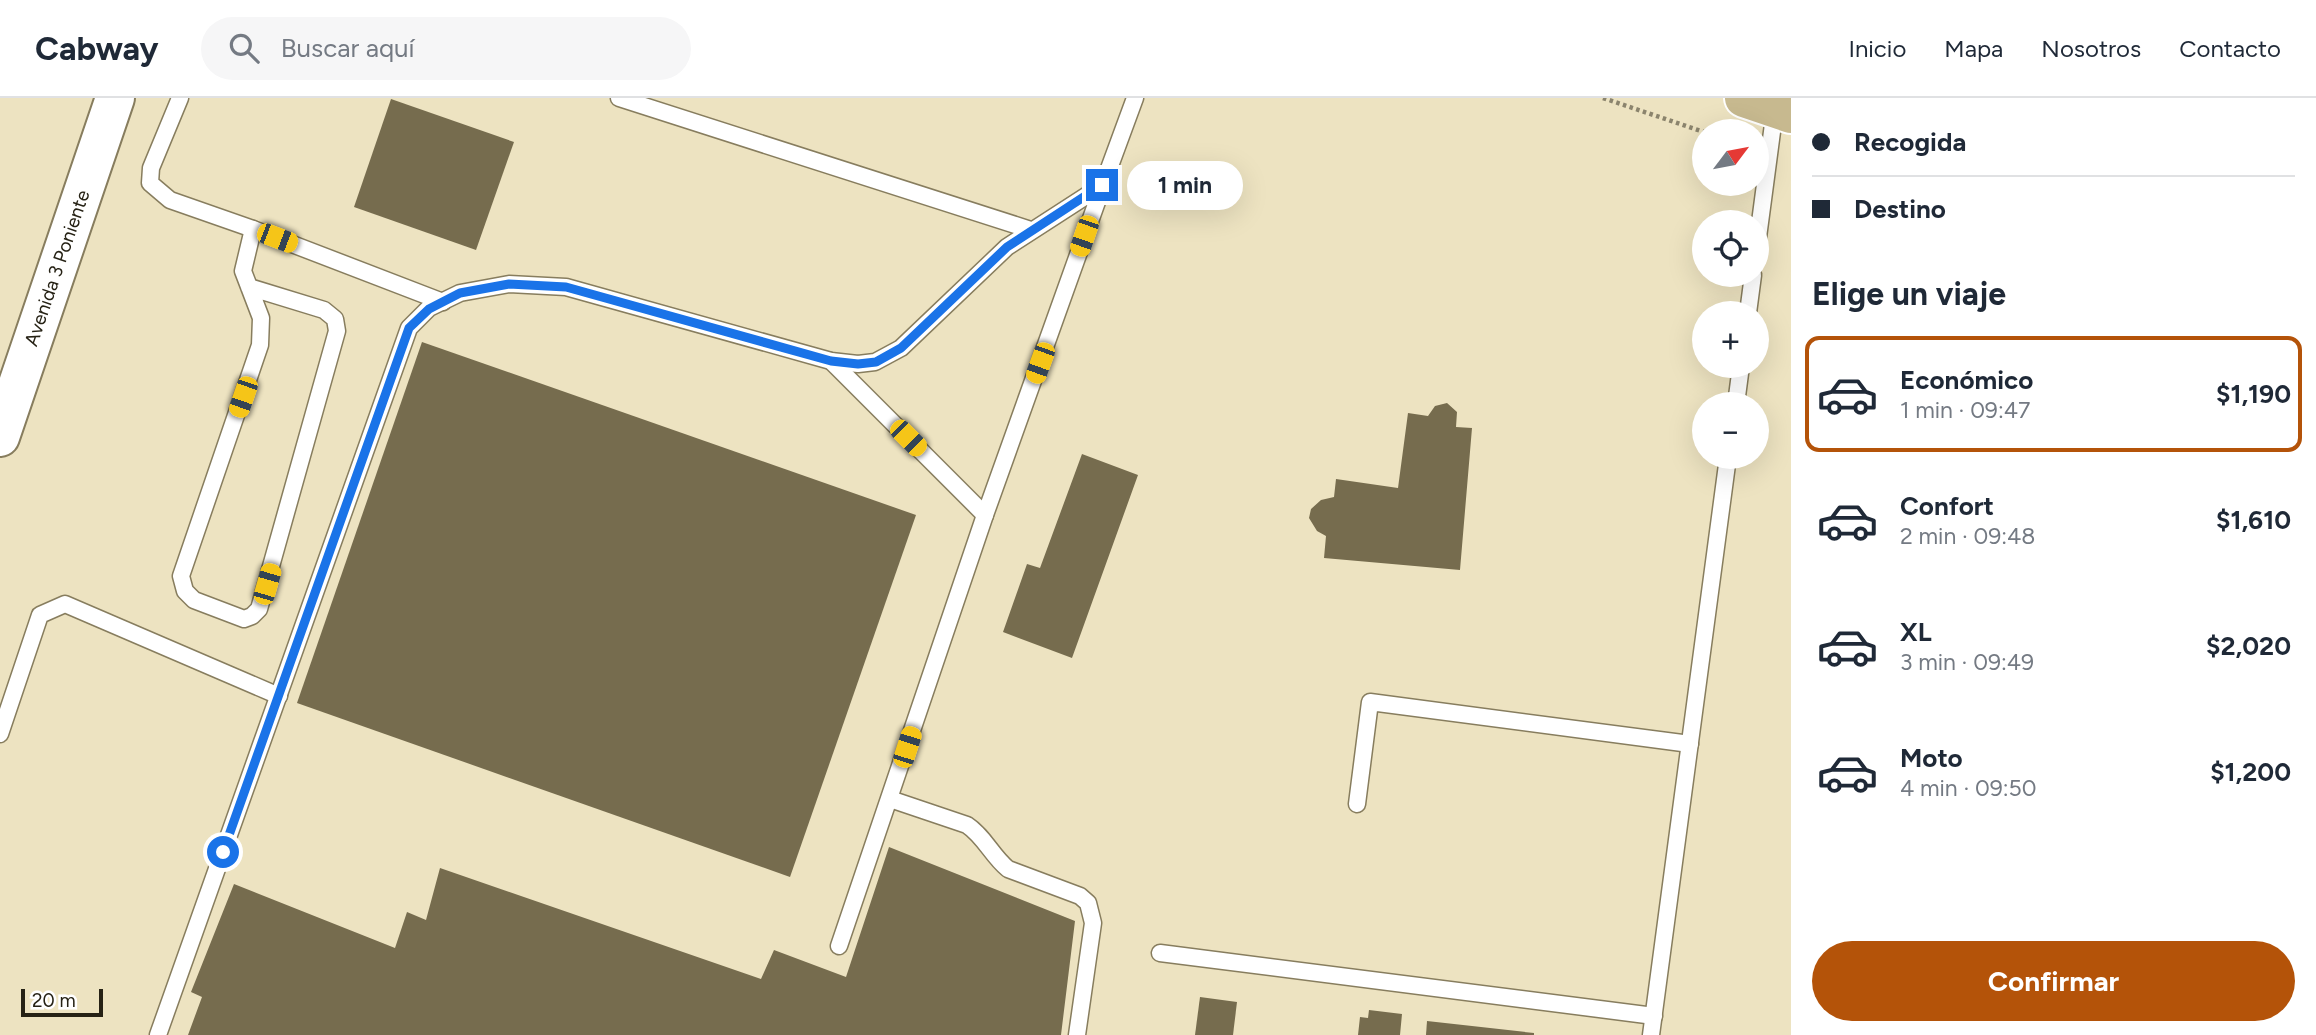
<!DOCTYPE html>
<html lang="es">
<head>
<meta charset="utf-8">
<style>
	:root { --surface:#fff; --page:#f6f6f7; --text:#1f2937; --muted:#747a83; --line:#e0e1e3; --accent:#b45309 }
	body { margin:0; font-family:Figtree,sans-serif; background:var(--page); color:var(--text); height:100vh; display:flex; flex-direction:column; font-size:26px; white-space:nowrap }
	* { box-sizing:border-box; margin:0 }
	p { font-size:23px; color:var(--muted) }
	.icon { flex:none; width:38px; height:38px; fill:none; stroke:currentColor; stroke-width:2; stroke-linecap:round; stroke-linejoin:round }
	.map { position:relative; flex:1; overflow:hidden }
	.side { display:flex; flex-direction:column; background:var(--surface); width:525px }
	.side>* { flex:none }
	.hud { display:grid; align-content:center; height:154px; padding:0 21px; background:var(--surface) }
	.needle { width:46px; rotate:58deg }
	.controls { position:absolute; left:1692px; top:21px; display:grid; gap:14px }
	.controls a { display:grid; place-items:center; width:77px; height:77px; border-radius:50%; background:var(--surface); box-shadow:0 7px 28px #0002; font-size:35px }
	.scale { position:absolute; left:21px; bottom:18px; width:82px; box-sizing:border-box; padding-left:7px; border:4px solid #262215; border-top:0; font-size:19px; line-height:24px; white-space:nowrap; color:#262215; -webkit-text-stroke:5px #fff; paint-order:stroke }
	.end { position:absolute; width:32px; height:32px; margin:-16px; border:9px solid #1a73e8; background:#fff; box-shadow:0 0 0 4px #fff }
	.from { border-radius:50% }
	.bubble { position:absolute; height:49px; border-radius:24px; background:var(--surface); box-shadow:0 7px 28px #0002; font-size:23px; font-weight:700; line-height:49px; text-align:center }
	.car { position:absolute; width:21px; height:42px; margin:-21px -10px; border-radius:9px; box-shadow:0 0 5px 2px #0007; background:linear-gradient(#f5c518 24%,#345 0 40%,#f5c518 0 76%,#345 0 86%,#f5c518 0) }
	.hud b { display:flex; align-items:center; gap:24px; height:66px; font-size:26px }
	.hud b+b { border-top:2px solid var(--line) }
	.hud i { width:18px; height:18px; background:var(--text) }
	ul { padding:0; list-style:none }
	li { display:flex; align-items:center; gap:21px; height:116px; margin:0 14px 10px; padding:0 7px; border:4px solid transparent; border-radius:14px }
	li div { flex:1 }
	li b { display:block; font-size:26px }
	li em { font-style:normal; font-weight:700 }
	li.on { border-color:var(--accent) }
	li>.icon { width:63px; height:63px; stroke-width:1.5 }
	h2 { padding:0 21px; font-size:32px; line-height:84px }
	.action { display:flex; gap:14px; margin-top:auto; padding:14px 21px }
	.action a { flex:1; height:80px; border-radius:42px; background:var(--accent); color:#fff; font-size:28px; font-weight:700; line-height:80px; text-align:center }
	header { display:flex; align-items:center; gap:42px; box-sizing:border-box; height:98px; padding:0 35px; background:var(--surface); border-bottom:2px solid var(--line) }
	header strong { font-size:33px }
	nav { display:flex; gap:38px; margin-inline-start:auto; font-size:24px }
	.search { width:490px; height:63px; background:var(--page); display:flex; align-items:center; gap:18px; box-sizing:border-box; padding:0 24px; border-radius:38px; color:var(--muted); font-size:26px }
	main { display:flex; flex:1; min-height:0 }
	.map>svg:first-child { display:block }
	.building { fill:#766c4e }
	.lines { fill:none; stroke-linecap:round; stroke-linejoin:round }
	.lane-casing { stroke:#877d5e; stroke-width:19 }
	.secondary-casing { stroke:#877d5e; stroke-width:42 }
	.primary-casing { stroke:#fff; stroke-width:42 }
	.path { stroke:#8b846d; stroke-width:4.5; stroke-dasharray:3.5 3.5; stroke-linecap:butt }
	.lane { stroke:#fff; stroke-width:16 }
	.secondary { stroke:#fff; stroke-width:38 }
	.primary { stroke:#c7b98f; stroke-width:38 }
	.route { stroke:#1a73e8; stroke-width:9 }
	.labels { text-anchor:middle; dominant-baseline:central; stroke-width:5; stroke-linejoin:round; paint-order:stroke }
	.street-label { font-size:19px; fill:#262215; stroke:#fff }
</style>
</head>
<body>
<header>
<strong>Cabway</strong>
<div class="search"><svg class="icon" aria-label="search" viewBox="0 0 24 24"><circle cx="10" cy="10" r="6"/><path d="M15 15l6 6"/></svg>Buscar aquí</div>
<nav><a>Inicio</a><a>Mapa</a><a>Nosotros</a><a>Contacto</a></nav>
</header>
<main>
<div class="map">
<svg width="1791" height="937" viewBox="0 0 1791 937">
	<rect width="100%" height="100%" fill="#ede3c1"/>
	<g class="building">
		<polygon points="391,1 514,44 476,152 354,109"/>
		<polygon points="422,244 916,417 790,779 297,605"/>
		<polygon points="1447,305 1457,314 1456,329 1472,330 1460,472 1324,460 1326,438 1317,433 1309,420 1311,411 1321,402 1334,399 1336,381 1398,390 1408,315 1428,318 1435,308"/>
		<polygon points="1082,356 1138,377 1072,560 1003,534 1027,466 1040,470"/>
		<polygon points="889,749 1075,823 1061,937 188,937 202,899 191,894 234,786 395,850 407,814 426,822 440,770 761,881 774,852 846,879"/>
		<polygon points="1200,899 1237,904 1233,937 1195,937"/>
		<polygon points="1369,912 1402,916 1400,937 1358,937 1360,919 1368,920"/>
		<polygon points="1427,923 1534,935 1534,937 1426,937"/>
	</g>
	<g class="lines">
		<defs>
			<g id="lane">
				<polyline points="180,0 151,70 150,85 170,102 253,131 443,204"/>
				<polyline points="619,0 1031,132"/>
				<polyline points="1757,147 1775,11"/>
				<polyline points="249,189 324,212 335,221 337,233 259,511 252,518 244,521 194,502 185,493 181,478 260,247 261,220 243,173 253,131"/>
				<polyline points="1748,215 1753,177"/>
				<polyline points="831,263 985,417"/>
				<polyline points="1736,306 1741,268"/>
				<polyline points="0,636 40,517 65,506 279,598"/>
				<path d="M890 701 967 727C984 738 992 758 1008 771L1080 798 1088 805 1093 825 1077 937"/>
				<polyline points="1357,706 1370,604 1690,646"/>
				<polyline points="839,848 985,417 1103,87"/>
				<polyline points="1160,855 1654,918"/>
				<polyline points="158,937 409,230 429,210 460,195 509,186 566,189 831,263 858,266 875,264 901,250 1007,149 1103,87 1135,0"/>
				<polyline points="1651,937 1728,359"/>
			</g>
			<polyline id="secondary" points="0,339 115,0"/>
			<polyline id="primary" points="1744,0 1791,16"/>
		</defs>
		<use href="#lane" class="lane-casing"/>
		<use href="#secondary" class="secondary-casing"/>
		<use href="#primary" class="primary-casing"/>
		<polyline class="path" points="1603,0 1704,34"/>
		<use href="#lane" class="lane"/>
		<use href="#secondary" class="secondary"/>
		<use href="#primary" class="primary"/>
	</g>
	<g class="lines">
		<polyline class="route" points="223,754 409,230 429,211 460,195 509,186 566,189 831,263 858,266 876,264 901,250 1007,149 1102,87"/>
	</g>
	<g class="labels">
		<g class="street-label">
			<text transform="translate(57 170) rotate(-71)">Avenida 3 Poniente</text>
		</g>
	</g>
</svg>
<div class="controls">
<a><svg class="needle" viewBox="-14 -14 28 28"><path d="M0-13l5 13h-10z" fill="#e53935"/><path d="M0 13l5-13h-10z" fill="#747a83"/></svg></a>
<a><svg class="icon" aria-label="locate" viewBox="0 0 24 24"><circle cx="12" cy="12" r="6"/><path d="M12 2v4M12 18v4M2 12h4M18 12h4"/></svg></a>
<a>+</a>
<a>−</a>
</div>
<div class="scale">20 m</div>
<i class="end from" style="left:223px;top:754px"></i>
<i class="end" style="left:1102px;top:87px"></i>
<div class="bubble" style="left:1127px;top:63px;width:116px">1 min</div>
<i class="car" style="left:1084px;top:138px;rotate:199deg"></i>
<i class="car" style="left:277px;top:140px;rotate:111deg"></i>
<i class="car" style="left:1040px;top:265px;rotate:200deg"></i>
<i class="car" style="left:243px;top:299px;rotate:199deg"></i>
<i class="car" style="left:908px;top:340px;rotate:135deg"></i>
<i class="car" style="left:267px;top:486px;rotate:16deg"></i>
<i class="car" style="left:907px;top:649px;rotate:18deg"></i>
</div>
<section class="side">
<div class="hud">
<b><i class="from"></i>Recogida</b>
<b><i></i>Destino</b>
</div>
<h2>Elige un viaje</h2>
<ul>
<li class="on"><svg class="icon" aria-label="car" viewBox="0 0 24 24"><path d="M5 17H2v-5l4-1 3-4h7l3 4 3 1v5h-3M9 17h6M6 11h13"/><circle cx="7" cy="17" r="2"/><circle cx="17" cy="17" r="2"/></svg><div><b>Económico</b><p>1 min · 09:47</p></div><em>$1,190</em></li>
<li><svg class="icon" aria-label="car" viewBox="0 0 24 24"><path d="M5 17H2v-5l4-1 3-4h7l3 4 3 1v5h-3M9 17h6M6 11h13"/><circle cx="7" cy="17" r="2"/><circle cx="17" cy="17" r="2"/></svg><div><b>Confort</b><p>2 min · 09:48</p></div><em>$1,610</em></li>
<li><svg class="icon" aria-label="car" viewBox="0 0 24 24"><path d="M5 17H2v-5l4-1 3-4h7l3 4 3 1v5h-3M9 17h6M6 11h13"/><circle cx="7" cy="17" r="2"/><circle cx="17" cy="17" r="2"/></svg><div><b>XL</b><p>3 min · 09:49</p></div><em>$2,020</em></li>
<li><svg class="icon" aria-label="car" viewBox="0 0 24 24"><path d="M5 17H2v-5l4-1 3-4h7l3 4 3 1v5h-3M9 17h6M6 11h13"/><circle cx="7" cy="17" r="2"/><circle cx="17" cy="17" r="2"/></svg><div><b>Moto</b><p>4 min · 09:50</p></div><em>$1,200</em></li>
</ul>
<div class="action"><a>Confirmar</a></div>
</section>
</main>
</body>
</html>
